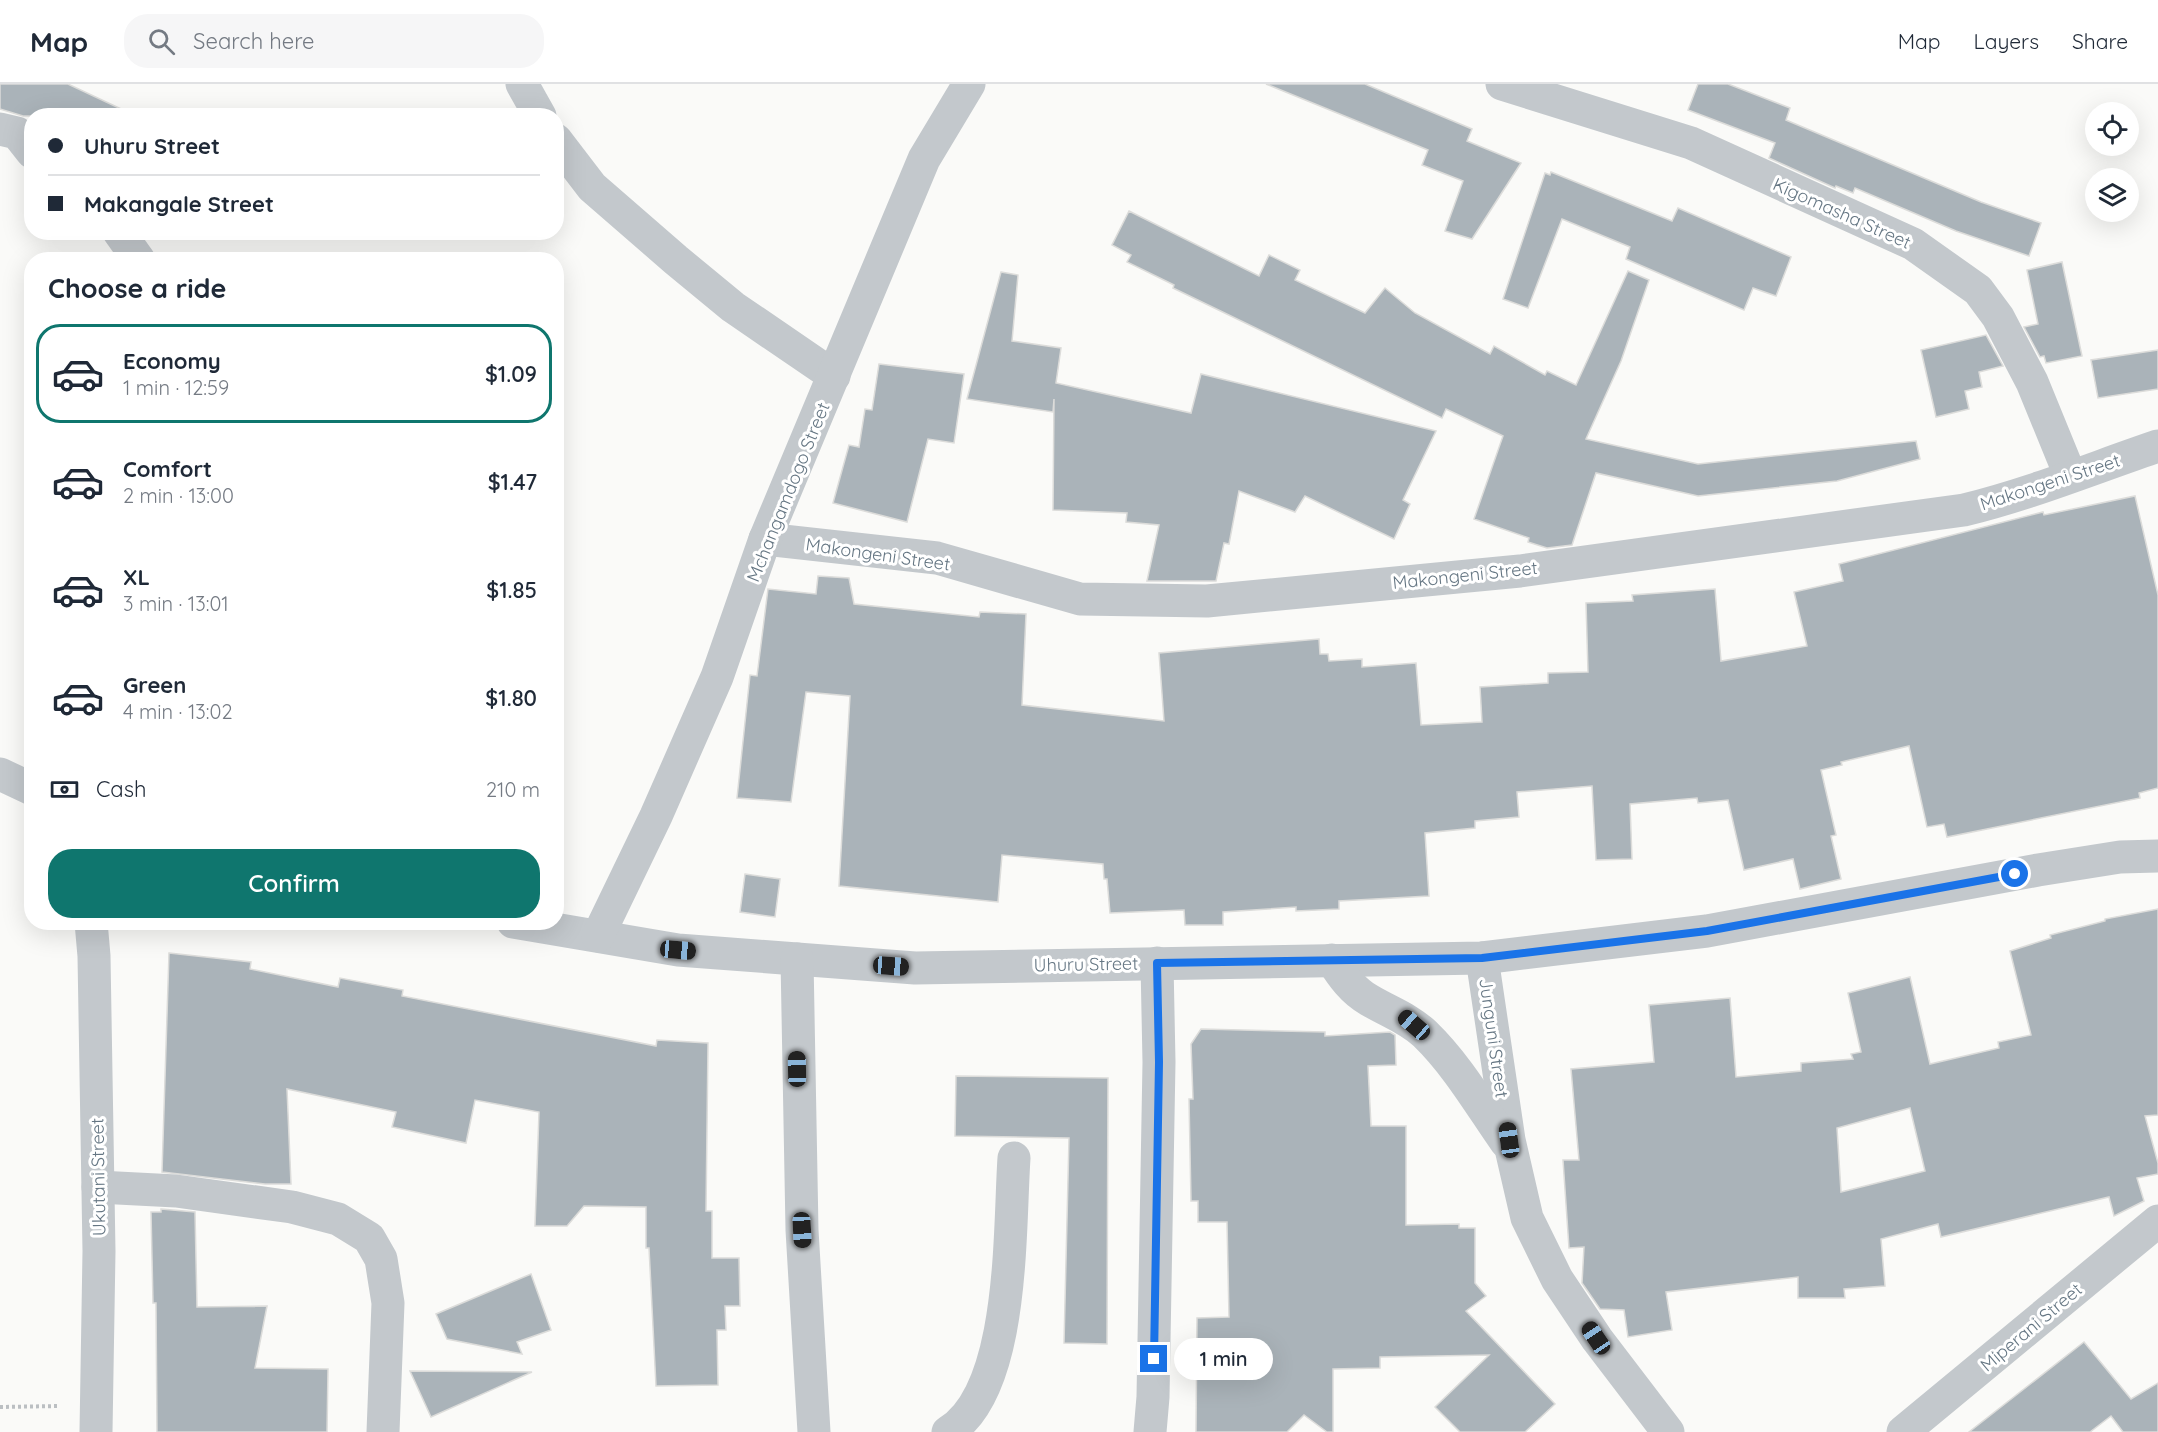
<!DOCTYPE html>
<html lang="en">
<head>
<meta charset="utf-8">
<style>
	:root { --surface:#fff; --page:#f6f6f7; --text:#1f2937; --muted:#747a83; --line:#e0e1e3; --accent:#0f766e }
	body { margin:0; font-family:Quicksand,sans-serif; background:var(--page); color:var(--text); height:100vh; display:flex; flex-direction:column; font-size:22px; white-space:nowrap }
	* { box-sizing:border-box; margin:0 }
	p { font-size:20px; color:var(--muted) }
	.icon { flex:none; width:33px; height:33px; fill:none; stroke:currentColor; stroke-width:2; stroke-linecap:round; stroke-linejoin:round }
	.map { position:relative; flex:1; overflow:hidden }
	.drawer { position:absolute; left:24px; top:168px; width:540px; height:678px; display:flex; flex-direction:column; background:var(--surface); border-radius:24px; box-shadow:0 6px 24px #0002 }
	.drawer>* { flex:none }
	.top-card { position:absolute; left:24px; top:24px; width:540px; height:132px; border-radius:24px; box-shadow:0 6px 24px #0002; display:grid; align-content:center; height:132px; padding:0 24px; background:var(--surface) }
	.controls { position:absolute; left:2085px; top:18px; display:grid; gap:12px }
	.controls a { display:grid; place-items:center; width:54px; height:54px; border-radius:50%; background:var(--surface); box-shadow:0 6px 24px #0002; font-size:30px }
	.end { position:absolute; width:27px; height:27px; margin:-14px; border:8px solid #1a73e8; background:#fff; box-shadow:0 0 0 3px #fff }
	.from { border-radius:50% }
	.bubble { position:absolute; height:42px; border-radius:21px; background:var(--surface); box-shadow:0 6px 24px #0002; font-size:20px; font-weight:600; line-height:42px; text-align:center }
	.car { position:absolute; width:18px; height:36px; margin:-18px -9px; border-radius:8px; box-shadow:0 0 4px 2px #0007; background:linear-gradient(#222 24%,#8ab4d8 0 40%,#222 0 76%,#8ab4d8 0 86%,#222 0) }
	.top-card b { display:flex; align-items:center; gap:21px; height:57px; font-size:22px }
	.top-card b+b { border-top:2px solid var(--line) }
	.top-card i { width:15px; height:15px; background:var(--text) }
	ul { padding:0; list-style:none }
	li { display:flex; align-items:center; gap:18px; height:99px; margin:0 12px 9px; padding:0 12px; border:3px solid transparent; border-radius:24px }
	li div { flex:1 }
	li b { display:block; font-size:22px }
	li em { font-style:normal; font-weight:600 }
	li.active { border-color:var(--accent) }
	li>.icon { width:54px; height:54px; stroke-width:1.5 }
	h2 { padding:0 24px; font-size:27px; line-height:72px }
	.pay { display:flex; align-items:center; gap:15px; height:66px; padding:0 24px; font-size:22px }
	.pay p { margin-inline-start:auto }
	.cta { display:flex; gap:12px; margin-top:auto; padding:12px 24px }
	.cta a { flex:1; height:69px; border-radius:24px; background:var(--accent); color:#fff; font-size:24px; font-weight:600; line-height:69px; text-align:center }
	header { display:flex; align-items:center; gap:36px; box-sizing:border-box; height:84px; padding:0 30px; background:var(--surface); border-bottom:2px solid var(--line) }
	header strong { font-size:28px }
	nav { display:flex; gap:33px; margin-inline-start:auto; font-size:21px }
	.search { width:420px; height:54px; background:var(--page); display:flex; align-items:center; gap:15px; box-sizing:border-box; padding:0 21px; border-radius:24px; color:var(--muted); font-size:22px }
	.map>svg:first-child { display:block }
	.building { fill:#aab3b9; stroke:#dcdcda; stroke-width:1.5; fill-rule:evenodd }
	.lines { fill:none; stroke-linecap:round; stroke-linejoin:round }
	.path { stroke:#bbbfc2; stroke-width:4; stroke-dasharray:3 3; stroke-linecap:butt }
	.minor { stroke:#c3c8cc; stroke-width:33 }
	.route { stroke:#1a73e8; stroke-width:8 }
	.labels { text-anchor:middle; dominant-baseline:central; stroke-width:6; stroke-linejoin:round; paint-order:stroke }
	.street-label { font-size:18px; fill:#657683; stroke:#fff }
</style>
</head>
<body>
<header>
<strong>Map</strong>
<div class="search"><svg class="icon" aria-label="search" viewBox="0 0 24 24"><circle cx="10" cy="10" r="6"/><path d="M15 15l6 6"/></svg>Search here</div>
<nav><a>Map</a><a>Layers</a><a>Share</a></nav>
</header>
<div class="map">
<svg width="2158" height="1348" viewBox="0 0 2158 1348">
	<rect width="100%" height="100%" fill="#fafaf8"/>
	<g class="building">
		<polygon points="0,0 68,0 136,32 23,32 0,25"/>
		<polygon points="1266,0 1365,0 1472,45 1467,57 1521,79 1472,155 1445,147 1463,97 1422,81 1428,66"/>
		<polygon points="1698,0 1728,0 1790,24 1786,36 1981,118 2041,139 2029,172 1956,147 1855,104 1853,109 1836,102 1835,104 1769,74 1775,59 1688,26"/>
		<polygon points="1551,88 1672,137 1678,124 1791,173 1776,212 1753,204 1744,226 1626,175 1630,163 1562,135 1528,224 1503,215 1545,89 1550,91"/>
		<polygon points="1129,127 1259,192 1269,171 1300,186 1295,196 1365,229 1385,204 1415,229 1490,270 1494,262 1545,291 1547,287 1576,301 1628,187 1649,196 1621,277 1586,355 1698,380 1916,357 1920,375 1837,397 1698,412 1596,389 1572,461 1547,464 1528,458 1529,454 1474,435 1503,352 1446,325 1442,334 1173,204 1174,201 1127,178 1131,171 1112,161"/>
		<polygon points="2062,178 2082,272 2046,279 2044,272 2040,273 2024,243 2038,240 2027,186"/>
		<polygon points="1001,188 1018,191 1012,257 1061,264 1056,299 1191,329 1201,290 1436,347 1403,416 1410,420 1394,455 1305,412 1295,428 1239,407 1229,460 1224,459 1216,497 1147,497 1159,441 1126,438 1127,429 1053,426 1054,315 1053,328 967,315"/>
		<polygon points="1986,251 2003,282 1979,288 1982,303 1965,307 1969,325 1936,333 1921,266"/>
		<polygon points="2158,266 2158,305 2098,314 2091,276"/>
		<polygon points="879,280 964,290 954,359 928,355 907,438 833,419 849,361 859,363 865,325 872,326"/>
		<polygon points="2135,412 2158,511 2158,704 2139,709 2140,714 1947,753 1944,740 1927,743 1909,662 1841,678 1842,681 1821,686 1836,751 1831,752 1841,795 1800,805 1793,775 1744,786 1728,716 1698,719 1697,714 1630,720 1632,775 1596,776 1592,702 1517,708 1519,733 1475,737 1475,744 1425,749 1429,812 1339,817 1339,825 1296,827 1296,823 1223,828 1223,841 1185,841 1184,826 1110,829 1107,795 1104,795 1103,780 1002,771 998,818 839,802 850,612 806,608 791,718 737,714 750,591 757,592 768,505 816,510 818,492 849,494 854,520 979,533 980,528 1026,530 1022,621 1164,637 1159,569 1319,555 1320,570 1328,570 1329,577 1362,575 1362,583 1416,579 1421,641 1482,638 1480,603 1548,599 1548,589 1588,588 1586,519 1633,517 1632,511 1715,505 1721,577 1807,562 1794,508 1843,497 1839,480 2043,428 2044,431"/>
		<polygon points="745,790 780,795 775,833 740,828"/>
		<path d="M2158 825V1031L2145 1032 2158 1079V1090L2137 1094 2144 1117 2114 1132 2109 1113 1941 1153 1938 1140 1881 1155 1885 1202 1844 1205 1845 1214H1798V1193L1666 1208 1672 1246 1628 1253 1624 1226 1600 1225 1582 1199 1584 1163 1569 1164 1563 1076H1579L1571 985 1654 978 1649 921 1730 914 1736 993 1801 987V979L1853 975 1851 970 1861 968 1848 909 1910 893 1930 980 1999 964 1998 958 2031 951 2010 867 2051 854 2050 851 2105 837V835ZM1910 1024 1925 1087 1841 1108 1837 1044Z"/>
		<polygon points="169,869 251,878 250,885 338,903 340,894 403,906 402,912 656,962 657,956 708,959 706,1127 712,1127 712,1174 739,1174 740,1222 725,1222 726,1246 717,1246 718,1301 656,1302 649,1164 646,1164 646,1123 584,1122 567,1142 535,1142 539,1028 475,1016 466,1059 392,1043 396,1028 287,1005 291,1100 265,1100 162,1088"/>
		<polygon points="1201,945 1325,948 1325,952 1390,948 1395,951 1396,981 1368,982 1371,1042 1406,1042 1406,1141 1459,1140 1459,1144 1475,1144 1475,1199 1486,1212 1466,1227 1555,1320 1525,1348 1460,1348 1435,1323 1489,1271 1380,1273 1380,1284 1333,1285 1333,1348 1327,1348 1304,1331 1287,1348 1196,1348 1197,1234 1229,1233 1227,1138 1198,1138 1198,1117 1191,1117 1189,1015 1193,1015 1191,960"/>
		<polygon points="956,992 1108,994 1107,1260 1064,1259 1069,1054 955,1052"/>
		<polygon points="161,1125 195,1128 197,1223 267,1222 255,1284 328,1285 327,1348 157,1348 156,1219 153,1219 151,1128 161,1128"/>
		<polygon points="531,1190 551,1246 517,1258 522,1270 447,1255 436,1230"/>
		<polygon points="2084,1258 2131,1315 2158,1299 2158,1348 2123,1348 2111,1332 2090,1348 1969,1348"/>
		<polygon points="410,1287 532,1288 431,1333"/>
	</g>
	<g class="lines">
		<polyline class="path" points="0,1323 59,1322"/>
		<g class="minor">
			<polyline points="522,0 540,32"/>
			<polyline points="1502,0 1691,59 1913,160 1978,206 1998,233 2032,298 2070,391"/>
			<polyline points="0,45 17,49 32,68"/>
			<polyline points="556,56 592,103 676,176 733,223 834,292"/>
			<polyline points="119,148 139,176"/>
			<path d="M765 455 937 474 1080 515 1207 517 1520 487 1964 426C2030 410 2093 384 2158 362"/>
			<polyline points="0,690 32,705"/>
			<polyline points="91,838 94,872 99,1167 96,1348"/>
			<polyline points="513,838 678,866 915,884 1482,874 1707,847 2038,786 2120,773 2158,772"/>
			<polyline points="598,852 656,732 717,593 765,455 924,75 969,0"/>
			<polyline points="1482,874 1509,1056 1527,1134 1557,1195 1597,1255 1668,1348"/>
			<polyline points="797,875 802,1146 814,1348"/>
			<path d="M1332 876C1342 892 1353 907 1369 916 1389 928 1408 934 1425 950 1457 981 1480 1021 1506 1058"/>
			<polyline points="98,1103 176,1107 292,1123 338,1135 369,1154 381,1175 388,1219 383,1348"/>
			<path d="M948 1348C1015 1307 1009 1146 1014 1074"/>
			<polyline points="1150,1348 1153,1313 1159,978 1157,879"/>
			<polyline points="1903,1348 2158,1137"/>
		</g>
	</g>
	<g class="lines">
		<polyline class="route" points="1154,1275 1159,978 1157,879 1482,874 1707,847 2015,790"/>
	</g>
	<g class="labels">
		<g class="street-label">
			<text transform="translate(1842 129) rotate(24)">Kigomasha Street</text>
			<text transform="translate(2050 398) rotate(-18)">Makongeni Street</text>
			<text transform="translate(788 408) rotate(-68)">Mchangamdogo Street</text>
			<text transform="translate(878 470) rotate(8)">Makongeni Street</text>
			<text transform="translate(1465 491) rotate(-6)">Makongeni Street</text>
			<text transform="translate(1086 880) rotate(-1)">Uhuru Street</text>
			<text transform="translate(1494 954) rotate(82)">Junguni Street</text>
			<text transform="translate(98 1093) rotate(-91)">Ukutani Street</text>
			<text transform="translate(2031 1243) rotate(-40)">Miperani Street</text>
		</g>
	</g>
</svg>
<div class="controls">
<a><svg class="icon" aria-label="locate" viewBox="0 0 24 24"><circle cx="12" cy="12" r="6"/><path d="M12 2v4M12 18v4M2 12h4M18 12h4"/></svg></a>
<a><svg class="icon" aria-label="layers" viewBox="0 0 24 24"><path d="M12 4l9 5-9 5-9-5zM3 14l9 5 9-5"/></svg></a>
</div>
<i class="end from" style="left:2015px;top:790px"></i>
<i class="end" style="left:1154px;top:1275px"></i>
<div class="bubble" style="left:1174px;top:1254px;width:99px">1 min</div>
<i class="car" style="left:678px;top:866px;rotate:95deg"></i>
<i class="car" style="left:891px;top:882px;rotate:94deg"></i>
<i class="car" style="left:1414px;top:941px;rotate:311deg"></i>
<i class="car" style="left:797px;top:985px;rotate:359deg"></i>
<i class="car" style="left:1509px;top:1056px;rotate:352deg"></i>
<i class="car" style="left:802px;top:1146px;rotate:177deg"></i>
<i class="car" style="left:1596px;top:1254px;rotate:326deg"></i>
<div class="top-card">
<b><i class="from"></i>Uhuru Street</b>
<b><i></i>Makangale Street</b>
</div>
<section class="drawer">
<h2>Choose a ride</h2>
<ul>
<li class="active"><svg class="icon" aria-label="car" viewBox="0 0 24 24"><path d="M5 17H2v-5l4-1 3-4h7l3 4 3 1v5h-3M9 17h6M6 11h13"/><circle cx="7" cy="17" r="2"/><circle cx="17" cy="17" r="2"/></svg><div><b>Economy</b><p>1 min · 12:59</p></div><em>$1.09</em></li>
<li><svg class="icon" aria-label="car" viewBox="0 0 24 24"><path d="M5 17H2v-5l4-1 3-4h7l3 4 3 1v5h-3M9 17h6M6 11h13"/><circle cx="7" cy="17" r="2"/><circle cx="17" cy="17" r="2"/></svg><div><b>Comfort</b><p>2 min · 13:00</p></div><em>$1.47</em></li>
<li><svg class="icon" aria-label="car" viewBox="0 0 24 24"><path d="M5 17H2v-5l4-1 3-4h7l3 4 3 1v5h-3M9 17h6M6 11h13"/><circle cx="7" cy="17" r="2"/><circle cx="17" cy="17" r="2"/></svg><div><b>XL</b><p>3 min · 13:01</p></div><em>$1.85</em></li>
<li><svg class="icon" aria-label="car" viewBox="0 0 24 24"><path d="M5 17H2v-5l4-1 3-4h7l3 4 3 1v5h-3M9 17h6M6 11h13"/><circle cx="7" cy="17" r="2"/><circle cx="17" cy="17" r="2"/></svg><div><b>Green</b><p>4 min · 13:02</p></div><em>$1.80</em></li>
</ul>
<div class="pay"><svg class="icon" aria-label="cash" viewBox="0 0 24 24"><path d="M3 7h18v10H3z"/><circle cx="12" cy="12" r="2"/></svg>Cash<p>210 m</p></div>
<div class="cta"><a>Confirm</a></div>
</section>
</div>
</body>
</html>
